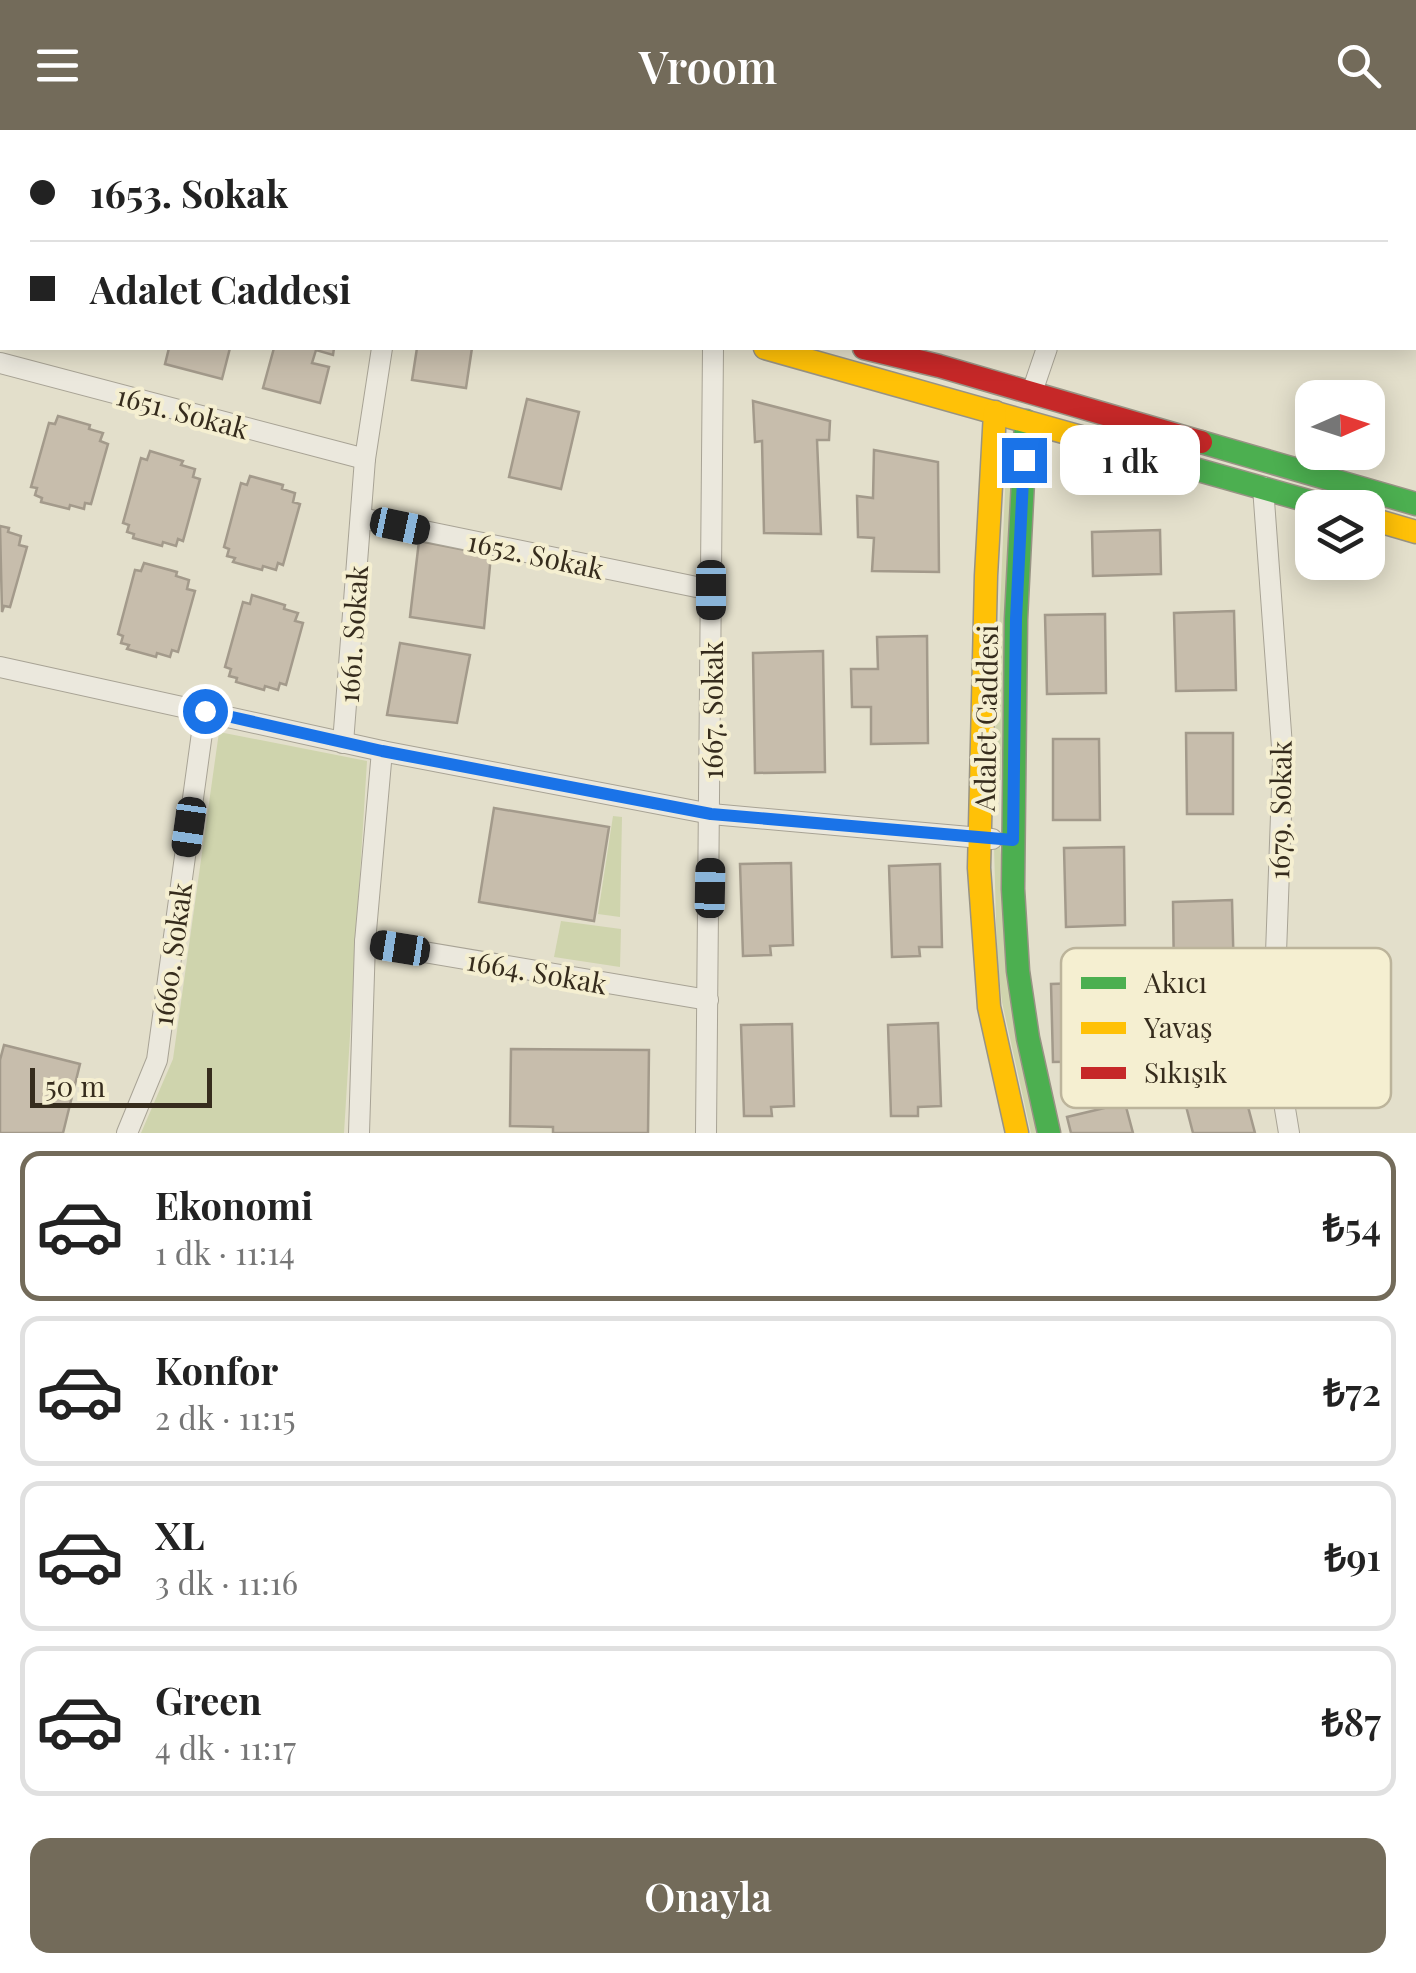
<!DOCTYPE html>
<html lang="tr">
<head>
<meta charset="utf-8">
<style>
	:root { --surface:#fff; --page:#f2f2f2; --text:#222; --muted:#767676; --line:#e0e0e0; --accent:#736b5a }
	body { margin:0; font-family:"Playfair Display",serif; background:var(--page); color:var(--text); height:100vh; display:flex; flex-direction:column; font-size:38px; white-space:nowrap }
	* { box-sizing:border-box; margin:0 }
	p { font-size:32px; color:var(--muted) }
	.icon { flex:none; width:55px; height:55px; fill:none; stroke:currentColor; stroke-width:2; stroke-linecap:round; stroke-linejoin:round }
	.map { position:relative; height:1003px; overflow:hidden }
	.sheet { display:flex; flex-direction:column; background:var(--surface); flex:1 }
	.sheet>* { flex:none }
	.top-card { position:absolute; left:0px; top:0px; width:1418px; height:220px; box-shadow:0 5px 25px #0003; display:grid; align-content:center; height:220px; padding:0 30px; background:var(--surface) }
	.needle { width:65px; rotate:87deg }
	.tools { position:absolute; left:1295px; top:250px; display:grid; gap:20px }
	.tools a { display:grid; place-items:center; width:90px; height:90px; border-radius:20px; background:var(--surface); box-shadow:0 5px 25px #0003; font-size:50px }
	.scale { position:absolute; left:30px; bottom:25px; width:182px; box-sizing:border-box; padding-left:10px; border:5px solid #362c1d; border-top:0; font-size:28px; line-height:35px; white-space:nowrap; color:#362c1d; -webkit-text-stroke:8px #f5efd1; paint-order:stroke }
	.end { position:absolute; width:45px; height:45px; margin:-22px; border:12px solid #1a73e8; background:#fff; box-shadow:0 0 0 5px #fff }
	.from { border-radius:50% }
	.bubble { position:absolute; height:70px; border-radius:20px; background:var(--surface); box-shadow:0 5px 25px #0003; font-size:32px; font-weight:600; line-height:70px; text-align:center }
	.car { position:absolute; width:30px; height:60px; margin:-30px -15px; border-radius:12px; box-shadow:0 0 8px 2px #0007; background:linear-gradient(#222 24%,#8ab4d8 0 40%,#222 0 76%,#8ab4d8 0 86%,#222 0) }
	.top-card b { display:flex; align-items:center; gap:35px; height:95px; font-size:38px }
	.top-card b+b { border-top:2px solid var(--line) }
	.top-card i { width:25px; height:25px; background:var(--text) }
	ul { padding:18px 0 0; list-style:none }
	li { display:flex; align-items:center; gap:30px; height:150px; margin:0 20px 15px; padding:0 10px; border:5px solid var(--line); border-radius:20px }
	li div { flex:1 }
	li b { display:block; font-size:38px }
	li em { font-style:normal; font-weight:600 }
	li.selected { border-color:var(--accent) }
	li>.icon { width:90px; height:90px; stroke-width:1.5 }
	.action { display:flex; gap:20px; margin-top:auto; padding:20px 30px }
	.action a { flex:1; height:115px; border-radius:20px; background:var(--accent); color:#fff; font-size:40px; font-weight:600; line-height:115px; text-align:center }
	header { display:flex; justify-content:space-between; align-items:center; height:130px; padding:0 30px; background:var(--accent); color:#fff; font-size:45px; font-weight:600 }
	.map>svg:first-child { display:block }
	.green { fill:#cfd4ad }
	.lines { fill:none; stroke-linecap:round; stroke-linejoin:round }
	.stream { stroke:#b7c9c0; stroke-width:8 }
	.building { fill:#c7bdac; stroke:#a39a8b; stroke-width:2.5 }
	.street-casing { stroke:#a8a395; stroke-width:22 }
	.fast-casing { stroke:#989384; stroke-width:25 }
	.slow-casing { stroke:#989384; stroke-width:25 }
	.jam-casing { stroke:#989384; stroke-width:25 }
	.street { stroke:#ebe8dd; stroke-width:20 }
	.fast { stroke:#4caf50; stroke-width:22 }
	.slow { stroke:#ffc107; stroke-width:22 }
	.jam { stroke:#c62828; stroke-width:22 }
	.route { stroke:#1a73e8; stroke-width:12 }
	.labels { text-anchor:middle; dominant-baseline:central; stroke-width:8; stroke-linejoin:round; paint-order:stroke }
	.street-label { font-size:28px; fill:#362c1d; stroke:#f5efd1 }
	.key { fill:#f5efd1; stroke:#bcb49b; stroke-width:2.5 }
	.key-label { font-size:28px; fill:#362c1d }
</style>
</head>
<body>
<header><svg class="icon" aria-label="menu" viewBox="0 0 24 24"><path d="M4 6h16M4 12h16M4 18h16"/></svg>Vroom<svg class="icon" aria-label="search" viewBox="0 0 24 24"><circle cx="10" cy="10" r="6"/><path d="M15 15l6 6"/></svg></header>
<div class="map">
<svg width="1416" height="1003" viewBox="0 0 1416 1003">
	<rect width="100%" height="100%" fill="#e3dfcb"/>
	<g class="green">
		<polygon points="1007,313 1012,314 1001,650 993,649"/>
		<polygon points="219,602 367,631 344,1003 141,1003 173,929"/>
		<polygon points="613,686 622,687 620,787 598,784"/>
		<polygon points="994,716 1000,717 1036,1003 1031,1003 1002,872 997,827"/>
		<polygon points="561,791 621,799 620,837 554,827"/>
	</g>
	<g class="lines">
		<g class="stream">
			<polyline points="156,0 166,2"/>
			<polyline points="728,2 735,0"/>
		</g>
	</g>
	<g class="building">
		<polygon points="0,105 2,106 2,195 0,194"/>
		<polygon points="169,218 230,218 222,249 165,234"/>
		<polygon points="274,218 334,218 333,225 316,220 312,233 329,237 320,273 263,258"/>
		<polygon points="417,218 472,218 466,258 412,250"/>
		<polygon points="527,269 579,282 561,359 509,347"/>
		<polygon points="753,271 830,291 829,310 817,310 821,404 764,403 762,311 755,312"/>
		<polygon points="58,286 90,295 89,299 103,303 100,311 108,314 91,374 85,373 84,379 70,375 69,379 41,372 42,368 35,365 37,358 31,357 49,293 55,294"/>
		<polygon points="874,320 938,332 939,442 872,441 874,408 858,407 857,366 873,368"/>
		<polygon points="150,321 183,331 181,335 195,339 193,347 200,349 183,411 178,409 176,416 163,412 162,416 133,408 134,404 127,402 129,395 123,393 141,328 147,330"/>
		<polygon points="250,346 283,355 282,359 295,363 293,372 300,374 283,435 278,433 276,440 263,436 262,440 233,432 235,428 227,426 229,419 224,417 241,353 247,355"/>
		<polygon points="0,396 9,398 8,402 21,406 19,415 27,417 10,477 4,476 2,482"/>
		<polygon points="1160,400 1161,444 1093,446 1092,402"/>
		<polygon points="419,411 491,425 484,498 410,487"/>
		<polygon points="144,433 177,442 176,446 189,450 187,459 195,461 178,522 172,520 170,527 157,523 156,527 127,519 129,515 121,513 123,506 118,504 135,440 141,441"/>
		<polygon points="252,465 285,475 284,479 298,483 295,491 303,493 286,555 280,553 278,560 265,556 264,560 236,552 237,548 229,546 231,539 225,537 243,472 250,474"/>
		<polygon points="1234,481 1236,560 1176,561 1174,483"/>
		<polygon points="1105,484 1106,563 1047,564 1045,485"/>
		<polygon points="927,506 928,613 871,614 871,577 852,577 851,539 878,539 877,507"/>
		<polygon points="400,513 470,525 457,593 387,585"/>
		<polygon points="823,521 825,642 755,643 753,523"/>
		<polygon points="1186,603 1233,603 1233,684 1187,684"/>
		<polygon points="1053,609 1099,609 1100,690 1053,690"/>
		<polygon points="494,678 609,697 594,791 479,772"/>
		<polygon points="1124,717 1125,795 1066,797 1064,718"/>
		<polygon points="791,733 793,815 770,816 771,825 743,826 740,734"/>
		<polygon points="940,734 942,817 919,817 920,826 892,827 889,736"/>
		<polygon points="1232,770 1234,849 1174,850 1173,772"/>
		<polygon points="1111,852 1113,931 1053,932 1051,854"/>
		<polygon points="938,893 941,976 918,977 918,986 891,986 888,895"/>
		<polygon points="792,894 794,976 771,977 772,986 744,986 741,895"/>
		<polygon points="4,915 80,934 63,1003 0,1003 0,930"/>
		<polygon points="511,919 649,920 648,1003 553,1003 553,997 510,996"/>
		<polygon points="1238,939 1255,1003 1193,1003 1180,953"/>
		<polygon points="1125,973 1133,1003 1071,1003 1067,987"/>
	</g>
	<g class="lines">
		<defs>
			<g id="street">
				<polyline points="265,0 275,2"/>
				<polyline points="447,0 447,2"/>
				<polyline points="588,0 588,2"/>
				<polyline points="1000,0 1001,2"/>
				<polyline points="1269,0 1270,2"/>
				<polyline points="622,2 628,0"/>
				<polyline points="784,2 784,0"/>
				<polyline points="883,2 889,0"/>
				<polyline points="0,233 365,329"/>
				<polyline points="1032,262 1047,218"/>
				<polyline points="1263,357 1283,630 1273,906 1289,1003"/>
				<polyline points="361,388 711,460"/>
				<polyline points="0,537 382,621 711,684 992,709"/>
				<polyline points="343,613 365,329 382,218"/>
				<polyline points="365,812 708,870"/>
				<polyline points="127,1003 157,930 205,581"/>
				<polyline points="359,1003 365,812 382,621"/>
				<polyline points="706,1003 713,218"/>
			</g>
			<g id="fast">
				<polyline points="0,22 2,23"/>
				<polyline points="1026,291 1016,489 1013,759 1018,841 1028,908 1049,1003"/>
				<polyline points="1201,312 1416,374"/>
				<polyline points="1170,332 1333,378"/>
			</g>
			<g id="slow">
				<polyline points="15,0 25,2"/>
				<polyline points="765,218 1170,332"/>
				<polyline points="995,282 986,446 979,738 989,877 1017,1003"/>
				<polyline points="1368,388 1416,402"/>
			</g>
			<polyline id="jam" points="864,218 939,236 1201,312"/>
		</defs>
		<use href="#street" class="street-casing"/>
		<use href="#fast" class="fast-casing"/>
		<use href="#slow" class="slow-casing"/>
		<use href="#jam" class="jam-casing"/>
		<use href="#street" class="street"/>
		<use href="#fast" class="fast"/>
		<use href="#slow" class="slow"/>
		<use href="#jam" class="jam"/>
	</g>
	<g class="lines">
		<polyline class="route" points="205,581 382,621 711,684 1013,710 1016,489 1024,330"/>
	</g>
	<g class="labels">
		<g class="street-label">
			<text transform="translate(183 281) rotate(15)">1651. Sokak</text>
			<text transform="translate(536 424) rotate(12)">1652. Sokak</text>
			<text transform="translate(352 504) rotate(-86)">1661. Sokak</text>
			<text transform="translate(711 580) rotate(-90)">1667. Sokak</text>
			<text transform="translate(985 588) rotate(-89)">Adalet Caddesi</text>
			<text transform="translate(1279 680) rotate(-89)">1679. Sokak</text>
			<text transform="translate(171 824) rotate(-82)">1660. Sokak</text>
			<text transform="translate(537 841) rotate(10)">1664. Sokak</text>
		</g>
	</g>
	<rect x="1061" y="818" width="330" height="160" rx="15" class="key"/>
	<rect x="1081" y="847" width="45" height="12" fill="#4caf50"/>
	<rect x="1081" y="892" width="45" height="12" fill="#ffc107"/>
	<rect x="1081" y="937" width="45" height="12" fill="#c62828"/>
	<g class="key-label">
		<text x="1144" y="863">Akıcı</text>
		<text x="1144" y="908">Yavaş</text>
		<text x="1144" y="953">Sıkışık</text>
	</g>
</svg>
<div class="tools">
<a><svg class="needle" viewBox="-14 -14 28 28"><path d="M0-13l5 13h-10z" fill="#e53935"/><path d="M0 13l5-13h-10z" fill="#767676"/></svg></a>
<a><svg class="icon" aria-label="layers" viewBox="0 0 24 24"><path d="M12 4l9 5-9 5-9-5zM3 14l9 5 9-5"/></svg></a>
</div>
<div class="scale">50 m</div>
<i class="end from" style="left:205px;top:581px"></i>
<i class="end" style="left:1024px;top:330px"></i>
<div class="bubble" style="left:1060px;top:295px;width:140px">1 dk</div>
<i class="car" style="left:400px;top:396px;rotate:102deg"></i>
<i class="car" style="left:711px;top:460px;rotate:180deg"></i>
<i class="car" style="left:189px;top:697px;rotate:188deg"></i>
<i class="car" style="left:710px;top:758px;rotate:1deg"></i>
<i class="car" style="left:400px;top:818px;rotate:279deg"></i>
<div class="top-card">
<b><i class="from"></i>1653. Sokak</b>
<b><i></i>Adalet Caddesi</b>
</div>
</div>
<section class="sheet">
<ul>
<li class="selected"><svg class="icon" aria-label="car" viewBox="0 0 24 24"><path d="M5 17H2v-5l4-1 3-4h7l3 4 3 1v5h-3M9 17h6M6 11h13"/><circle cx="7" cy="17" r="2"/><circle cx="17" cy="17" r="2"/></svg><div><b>Ekonomi</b><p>1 dk · 11:14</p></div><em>₺54</em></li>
<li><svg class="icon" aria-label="car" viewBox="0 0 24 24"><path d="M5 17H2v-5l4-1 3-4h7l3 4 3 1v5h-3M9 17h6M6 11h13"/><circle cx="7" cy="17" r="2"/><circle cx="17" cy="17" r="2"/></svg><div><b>Konfor</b><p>2 dk · 11:15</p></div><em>₺72</em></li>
<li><svg class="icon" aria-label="car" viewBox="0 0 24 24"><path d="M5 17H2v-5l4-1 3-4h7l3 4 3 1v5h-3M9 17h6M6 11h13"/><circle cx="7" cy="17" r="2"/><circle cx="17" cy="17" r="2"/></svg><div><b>XL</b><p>3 dk · 11:16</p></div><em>₺91</em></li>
<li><svg class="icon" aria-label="car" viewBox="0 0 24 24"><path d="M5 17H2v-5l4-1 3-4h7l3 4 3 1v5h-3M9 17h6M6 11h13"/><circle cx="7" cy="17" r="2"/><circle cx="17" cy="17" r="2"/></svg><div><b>Green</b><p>4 dk · 11:17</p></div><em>₺87</em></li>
</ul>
<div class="action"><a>Onayla</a></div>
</section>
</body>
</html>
